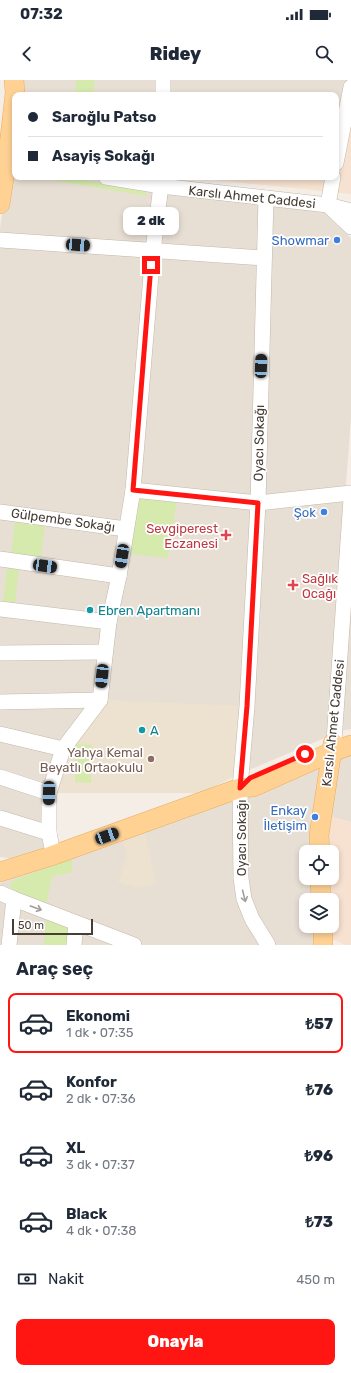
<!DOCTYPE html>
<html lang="tr">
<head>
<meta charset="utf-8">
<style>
	:root { --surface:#fff; --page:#f2f2f3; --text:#1f2937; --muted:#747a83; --line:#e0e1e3; --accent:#ff1612 }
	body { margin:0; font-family:Rubik,sans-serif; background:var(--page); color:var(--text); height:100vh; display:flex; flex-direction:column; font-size:15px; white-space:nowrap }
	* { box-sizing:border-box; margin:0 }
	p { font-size:13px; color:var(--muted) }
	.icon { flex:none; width:22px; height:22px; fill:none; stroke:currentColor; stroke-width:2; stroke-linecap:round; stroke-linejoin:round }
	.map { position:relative; height:865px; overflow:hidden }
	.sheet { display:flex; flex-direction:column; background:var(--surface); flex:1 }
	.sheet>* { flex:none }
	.guide { position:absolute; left:12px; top:12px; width:327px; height:88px; border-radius:8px; box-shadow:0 2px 6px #0003; display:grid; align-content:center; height:88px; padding:0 16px; background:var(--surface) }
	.fabs { position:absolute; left:299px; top:765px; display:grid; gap:8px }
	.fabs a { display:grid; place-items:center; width:40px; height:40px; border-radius:8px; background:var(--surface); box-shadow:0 2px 6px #0003; font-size:20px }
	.scale { position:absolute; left:12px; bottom:10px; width:81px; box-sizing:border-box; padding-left:4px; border:2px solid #473d35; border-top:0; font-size:11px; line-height:14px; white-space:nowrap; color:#473d35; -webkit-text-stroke:3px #fff; paint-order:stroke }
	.end { position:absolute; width:18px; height:18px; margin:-9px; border:5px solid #ff1612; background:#fff; box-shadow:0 0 0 2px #fff }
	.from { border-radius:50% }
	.bubble { position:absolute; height:28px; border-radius:8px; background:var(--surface); box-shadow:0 2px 6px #0003; font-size:13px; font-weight:800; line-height:28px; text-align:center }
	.car { position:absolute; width:12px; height:24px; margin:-12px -6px; border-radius:5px; box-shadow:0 0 3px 1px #0007; background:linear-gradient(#222 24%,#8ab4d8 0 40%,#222 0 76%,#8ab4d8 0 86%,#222 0) }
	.guide b { display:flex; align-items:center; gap:14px; height:38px; font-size:15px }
	.guide b+b { border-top:1px solid var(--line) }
	.guide i { width:10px; height:10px; background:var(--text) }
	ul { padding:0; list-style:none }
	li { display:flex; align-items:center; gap:12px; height:60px; margin:0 8px 6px; padding:0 8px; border:2px solid transparent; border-radius:8px }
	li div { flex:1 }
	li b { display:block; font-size:15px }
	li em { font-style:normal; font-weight:800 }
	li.on { border-color:var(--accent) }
	li>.icon { width:36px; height:36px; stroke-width:1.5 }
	h2 { padding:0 16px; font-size:18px; line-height:48px }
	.pay { display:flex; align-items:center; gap:10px; height:44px; padding:0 16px; font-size:15px }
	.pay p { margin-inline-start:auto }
	.cta { display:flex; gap:8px; margin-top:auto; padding:8px 16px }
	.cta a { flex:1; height:46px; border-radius:8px; background:var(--accent); color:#fff; font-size:16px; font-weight:800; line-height:46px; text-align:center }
	.status { display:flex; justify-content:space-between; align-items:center; height:28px; padding:0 20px; background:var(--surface); direction:ltr }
	.status svg { height:11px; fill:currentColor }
	header { display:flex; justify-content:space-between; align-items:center; height:52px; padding:0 16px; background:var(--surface); font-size:18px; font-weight:800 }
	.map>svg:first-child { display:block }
	.residential { fill:#e8dfd4 }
	.commercial { fill:#f7e1d0 }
	.education { fill:#ede1cf }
	.green { fill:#d6eaad }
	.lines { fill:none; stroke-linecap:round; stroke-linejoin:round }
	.minor-casing { stroke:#c2b7ab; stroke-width:16 }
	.major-casing { stroke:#e8ad5f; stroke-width:20 }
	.minor { stroke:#fff; stroke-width:15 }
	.major { stroke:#ffd294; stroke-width:19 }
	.oneway { stroke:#a39e9a }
	.route { stroke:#ff1612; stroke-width:5 }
	.shop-dot { fill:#3f7fe0; stroke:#fff; stroke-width:1.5 }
	.health-dot { fill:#e0444e; stroke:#fff; stroke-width:1.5 }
	.culture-dot { fill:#0f9aa8; stroke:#fff; stroke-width:1.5 }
	.education-dot { fill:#8d6e63; stroke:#fff; stroke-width:1.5 }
	.labels { text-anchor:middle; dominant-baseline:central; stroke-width:3.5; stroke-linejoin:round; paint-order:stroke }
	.street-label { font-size:13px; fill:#473d35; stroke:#fff }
	.shop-label { font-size:13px; fill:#366cbe; stroke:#fff; text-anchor:end }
	.health-label { font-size:13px; fill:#be3a42; stroke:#fff; text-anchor:end }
	.culture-label { font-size:13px; fill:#0d838f; stroke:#fff; text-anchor:start }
	.education-label { font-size:13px; fill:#785e54; stroke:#fff; text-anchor:end }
</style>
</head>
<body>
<div class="status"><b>07:32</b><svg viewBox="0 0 49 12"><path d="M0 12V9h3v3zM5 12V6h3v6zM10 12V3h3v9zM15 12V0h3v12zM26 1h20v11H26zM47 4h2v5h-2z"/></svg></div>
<header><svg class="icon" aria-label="back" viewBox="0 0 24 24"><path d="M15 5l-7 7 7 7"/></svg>Ridey<svg class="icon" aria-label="search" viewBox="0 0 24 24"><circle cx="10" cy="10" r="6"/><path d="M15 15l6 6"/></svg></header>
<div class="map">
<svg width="351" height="865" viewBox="0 0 351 865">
	<rect width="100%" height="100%" fill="#f4eee6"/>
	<g class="residential">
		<polygon points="20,0 159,0 159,15 19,15"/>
		<polygon points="169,0 351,0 351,44 349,56 336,55 336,15 170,15"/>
		<polygon points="10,83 15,84 15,97 86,97 167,111 323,131 351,158 351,337 327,657 235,696 105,620 83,657 53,713 56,767 16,779 0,777 0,148"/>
		<polygon points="351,510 351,649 340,651"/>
		<polygon points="351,672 351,742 329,736 336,676"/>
		<polygon points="326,679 316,772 306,772 306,798 316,798 317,820 306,820 306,846 318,846 318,865 0,865 0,803 181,737"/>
	</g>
	<g class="commercial">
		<polygon points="351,44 351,114 186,97 336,97 336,55 349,56"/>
		<polygon points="329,736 351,742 351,865 346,865 331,859 332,820 329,820 328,798 332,798 332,772 326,772"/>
	</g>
	<g class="education">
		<polygon points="105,620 242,626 235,696 202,713 53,713 72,662 83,657"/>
		<polygon points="145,753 156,803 137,808 118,802 127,776 123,760"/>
	</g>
	<g class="green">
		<polygon points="76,0 95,0 93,15 75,15"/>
		<polygon points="34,97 65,97 147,111 146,116"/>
		<polygon points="140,416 177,419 168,478 128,474"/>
		<polygon points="15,440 45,443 41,477 11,474"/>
		<polygon points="7,487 19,488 15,524 3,523"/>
		<polygon points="76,664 92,665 91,703 75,702"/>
		<polygon points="72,779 72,792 52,797 46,825 11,810 10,805 13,800"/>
		<polygon points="46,837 69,847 67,865 44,865"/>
	</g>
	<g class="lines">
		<defs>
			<g id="minor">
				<polyline points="163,0 163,15"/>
				<polyline points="336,83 351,7"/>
				<polyline points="106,97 161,106 328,125 351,131"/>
				<polyline points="266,118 258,423 247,626 240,708 241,798 244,819 252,839 268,865"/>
				<polyline points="328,125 333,97"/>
				<polyline points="329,126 351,147"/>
				<polyline points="0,160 264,178"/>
				<polyline points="133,410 258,423 351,413"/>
				<polyline points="0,432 126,449"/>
				<polyline points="0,479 119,496"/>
				<polyline points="0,529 109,542"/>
				<polyline points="0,573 105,572"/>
				<polyline points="0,622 100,620"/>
				<polyline points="0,654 63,669"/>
				<polyline points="334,661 351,419"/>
				<polyline points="0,697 49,713"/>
				<polyline points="0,738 49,753"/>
				<polyline points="51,776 52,768 49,753 49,713 63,669 100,620 109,542 119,496 133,410 153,171 162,97"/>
				<polyline points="0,813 14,819 134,865"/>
				<polyline points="9,865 14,819"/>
				<polyline points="74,865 76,843"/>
			</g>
			<g id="major">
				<polyline points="0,124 9,66 15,13 14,0"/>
				<polyline points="320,772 319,755 333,663"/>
				<polyline points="0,792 51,776 240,708 253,707 332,672 351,665"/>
				<polyline points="320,798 321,820"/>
				<polyline points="323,846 323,865"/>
			</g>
		</defs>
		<use href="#minor" class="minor-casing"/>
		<use href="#major" class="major-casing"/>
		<use href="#minor" class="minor"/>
		<use href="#major" class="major"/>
	</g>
	<defs><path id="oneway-shaft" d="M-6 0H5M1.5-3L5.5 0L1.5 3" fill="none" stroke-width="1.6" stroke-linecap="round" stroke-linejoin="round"/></defs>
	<g class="oneway">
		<use href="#oneway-shaft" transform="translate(244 816) rotate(76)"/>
		<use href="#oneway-shaft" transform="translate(36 828) rotate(20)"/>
	</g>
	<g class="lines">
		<polyline class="route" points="151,185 133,410 258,423 247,626 240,708 250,698 305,674"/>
	</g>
	<g class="shop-dot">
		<circle cx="337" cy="160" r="4"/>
		<circle cx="324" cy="432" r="4"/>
		<circle cx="315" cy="737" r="4"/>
	</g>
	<g class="health-dot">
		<path d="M224 449h4v4h4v4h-4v4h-4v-4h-4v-4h4z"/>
		<path d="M291 499h4v4h4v4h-4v4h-4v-4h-4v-4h4z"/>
	</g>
	<g class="culture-dot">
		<circle cx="90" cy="530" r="4"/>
		<circle cx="142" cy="650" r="4"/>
	</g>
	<circle class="education-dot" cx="151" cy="679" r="4"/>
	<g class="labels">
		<g class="street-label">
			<text transform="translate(252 117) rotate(6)">Karslı Ahmet Caddesi</text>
			<text transform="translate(259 363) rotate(-89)">Oyacı Sokağı</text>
			<text transform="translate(63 440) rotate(8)">Gülpembe Sokağı</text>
			<text transform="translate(333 643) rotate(-84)">Karslı Ahmet Caddesi</text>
			<text transform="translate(241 758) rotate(-90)">Oyacı Sokağı</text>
		</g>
		<g class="shop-label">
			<text x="329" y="160">Showmar</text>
			<text x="316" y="432">Şok</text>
			<text x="307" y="730">Enkay<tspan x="307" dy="15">İletişim</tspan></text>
		</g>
		<g class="health-label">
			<text x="218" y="448">Sevgiperest<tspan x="218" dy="15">Eczanesi</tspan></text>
			<text x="302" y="498" text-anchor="start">Sağlık<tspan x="302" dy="15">Ocağı</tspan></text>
		</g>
		<g class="culture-label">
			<text x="98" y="530">Ebren Apartmanı</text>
			<text x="150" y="650">A</text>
		</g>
		<g class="education-label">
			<text x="143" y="672">Yahya Kemal<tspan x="143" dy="15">Beyatlı Ortaokulu</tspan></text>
		</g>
	</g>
</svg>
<div class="fabs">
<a><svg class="icon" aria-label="locate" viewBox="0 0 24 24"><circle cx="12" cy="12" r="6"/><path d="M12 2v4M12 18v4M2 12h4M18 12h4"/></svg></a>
<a><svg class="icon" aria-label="layers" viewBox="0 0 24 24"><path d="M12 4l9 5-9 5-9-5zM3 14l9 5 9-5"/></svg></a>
</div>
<div class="scale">50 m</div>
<i class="end from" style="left:305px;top:674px"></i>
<i class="end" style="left:151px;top:185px"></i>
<div class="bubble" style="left:123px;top:127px;width:56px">2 dk</div>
<i class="car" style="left:78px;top:165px;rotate:94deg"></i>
<i class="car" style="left:261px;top:286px;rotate:2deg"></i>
<i class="car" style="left:122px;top:476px;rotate:189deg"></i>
<i class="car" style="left:45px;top:486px;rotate:98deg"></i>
<i class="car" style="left:102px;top:596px;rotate:186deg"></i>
<i class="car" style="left:49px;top:713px;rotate:181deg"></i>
<i class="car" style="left:107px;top:756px;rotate:70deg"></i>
<div class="guide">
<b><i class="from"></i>Saroğlu Patso</b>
<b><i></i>Asayiş Sokağı</b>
</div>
</div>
<section class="sheet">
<h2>Araç seç</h2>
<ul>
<li class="on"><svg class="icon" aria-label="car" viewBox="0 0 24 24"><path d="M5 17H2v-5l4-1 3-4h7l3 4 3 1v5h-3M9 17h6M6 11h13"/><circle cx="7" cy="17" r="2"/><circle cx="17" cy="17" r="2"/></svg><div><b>Ekonomi</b><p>1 dk · 07:35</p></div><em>₺57</em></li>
<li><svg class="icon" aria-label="car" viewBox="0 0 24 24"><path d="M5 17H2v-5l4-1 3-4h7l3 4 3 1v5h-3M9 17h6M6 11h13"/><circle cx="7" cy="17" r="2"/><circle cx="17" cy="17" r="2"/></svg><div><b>Konfor</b><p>2 dk · 07:36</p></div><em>₺76</em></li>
<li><svg class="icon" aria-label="car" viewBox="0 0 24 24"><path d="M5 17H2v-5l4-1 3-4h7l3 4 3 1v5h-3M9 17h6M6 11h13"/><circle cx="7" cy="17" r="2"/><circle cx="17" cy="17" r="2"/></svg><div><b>XL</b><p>3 dk · 07:37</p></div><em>₺96</em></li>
<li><svg class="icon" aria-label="car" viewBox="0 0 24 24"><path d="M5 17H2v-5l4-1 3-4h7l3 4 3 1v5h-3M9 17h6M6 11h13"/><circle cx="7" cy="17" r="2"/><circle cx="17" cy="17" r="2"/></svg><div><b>Black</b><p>4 dk · 07:38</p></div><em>₺73</em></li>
</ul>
<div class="pay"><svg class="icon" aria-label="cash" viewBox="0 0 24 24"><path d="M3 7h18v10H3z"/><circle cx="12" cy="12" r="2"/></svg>Nakit<p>450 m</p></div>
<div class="cta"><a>Onayla</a></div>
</section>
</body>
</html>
